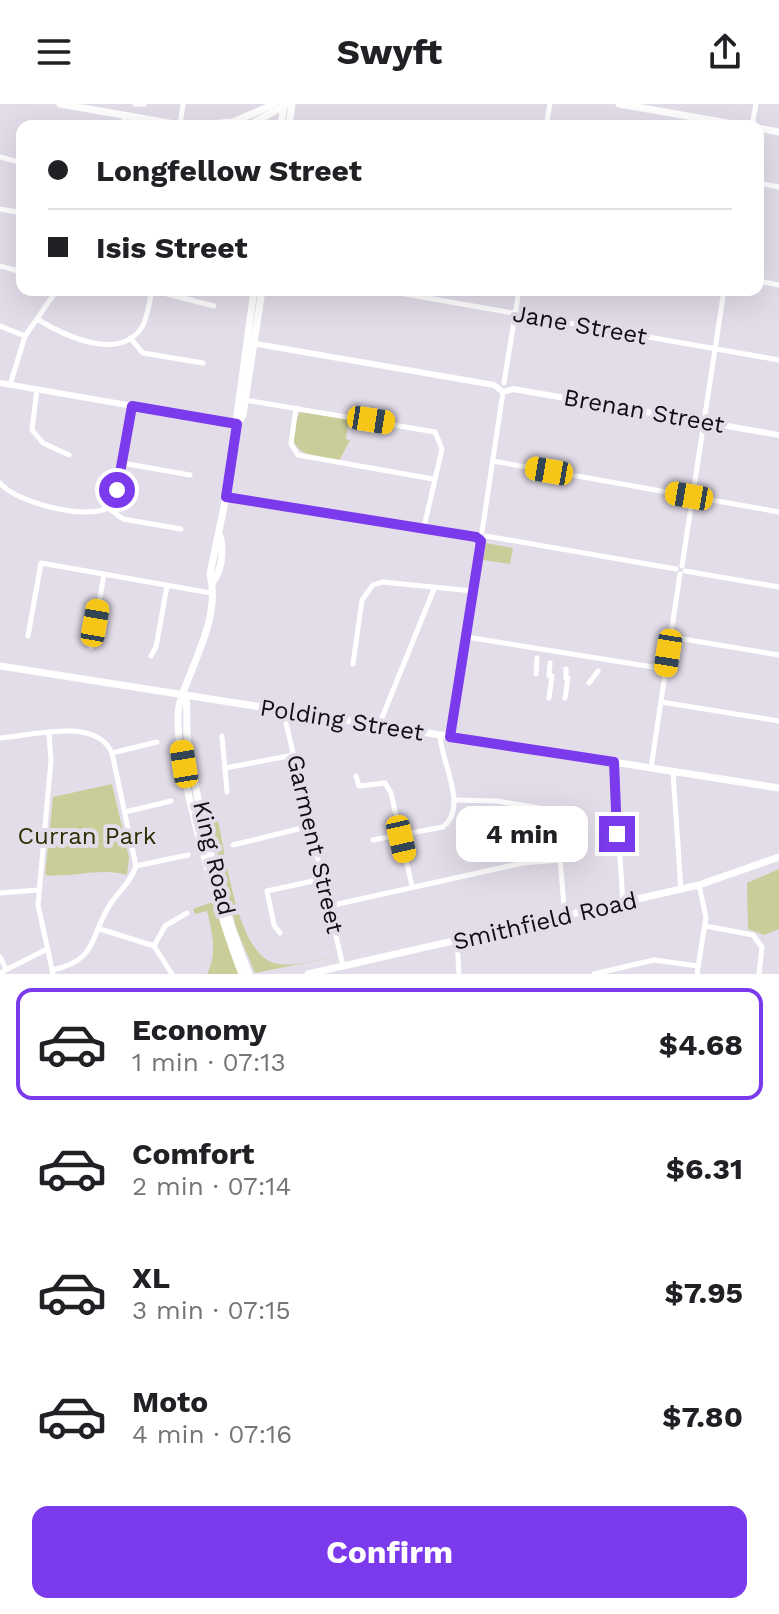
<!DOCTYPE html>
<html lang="en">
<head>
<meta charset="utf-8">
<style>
	:root { --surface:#fff; --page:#f2f2f2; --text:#202124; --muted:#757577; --line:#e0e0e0; --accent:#7c3aed }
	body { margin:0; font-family:"Work Sans",sans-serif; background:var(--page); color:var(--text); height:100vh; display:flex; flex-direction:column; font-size:30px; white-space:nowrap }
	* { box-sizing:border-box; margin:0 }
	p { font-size:26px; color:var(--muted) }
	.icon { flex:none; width:44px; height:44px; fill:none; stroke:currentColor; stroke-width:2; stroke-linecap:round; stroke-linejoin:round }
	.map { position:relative; height:870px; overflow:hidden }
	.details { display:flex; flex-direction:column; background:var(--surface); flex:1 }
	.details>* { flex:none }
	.banner { position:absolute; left:16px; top:16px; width:748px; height:176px; border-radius:16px; box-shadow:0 8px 32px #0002; display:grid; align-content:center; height:176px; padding:0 32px; background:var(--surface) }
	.end { position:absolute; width:36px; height:36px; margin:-18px; border:10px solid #7c3aed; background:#fff; box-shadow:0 0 0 4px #fff }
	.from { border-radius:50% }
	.bubble { position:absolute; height:56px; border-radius:16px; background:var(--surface); box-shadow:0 8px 32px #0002; font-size:26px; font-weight:700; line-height:56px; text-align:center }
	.car { position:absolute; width:24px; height:48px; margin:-24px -12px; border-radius:10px; box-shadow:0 0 6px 2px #0007; background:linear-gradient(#f5c518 24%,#345 0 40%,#f5c518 0 76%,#345 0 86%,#f5c518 0) }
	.banner b { display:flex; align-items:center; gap:28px; height:76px; font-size:30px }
	.banner b+b { border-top:2px solid var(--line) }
	.banner i { width:20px; height:20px; background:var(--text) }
	ul { padding:14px 0 0; list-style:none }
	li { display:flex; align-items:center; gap:24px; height:112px; margin:0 16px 12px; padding:0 16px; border:4px solid transparent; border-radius:16px }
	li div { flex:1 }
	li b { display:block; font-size:30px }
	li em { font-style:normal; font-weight:700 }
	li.current { border-color:var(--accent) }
	li>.icon { width:72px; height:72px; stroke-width:1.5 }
	.action { display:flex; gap:16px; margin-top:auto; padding:16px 32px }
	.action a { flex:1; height:92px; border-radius:16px; background:var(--accent); color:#fff; font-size:32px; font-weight:700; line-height:92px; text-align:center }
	header { display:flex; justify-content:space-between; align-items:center; height:104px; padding:0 32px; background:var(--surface); font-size:36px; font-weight:700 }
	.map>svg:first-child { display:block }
	.green { fill:#cacd99 }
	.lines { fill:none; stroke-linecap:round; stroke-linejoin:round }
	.minor { stroke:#fff; stroke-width:5 }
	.tertiary { stroke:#fff; stroke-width:6 }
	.secondary { stroke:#fff; stroke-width:7 }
	.route { stroke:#7c3aed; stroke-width:10 }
	.labels { text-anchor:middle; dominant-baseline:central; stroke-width:8; stroke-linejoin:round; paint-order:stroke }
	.street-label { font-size:24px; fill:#110e13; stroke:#e3ddea }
	.park-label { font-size:24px; fill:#2d2d01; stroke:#e3ddea }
</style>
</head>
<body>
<header><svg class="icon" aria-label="menu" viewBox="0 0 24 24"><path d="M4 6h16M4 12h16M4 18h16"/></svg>Swyft<svg class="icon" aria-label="share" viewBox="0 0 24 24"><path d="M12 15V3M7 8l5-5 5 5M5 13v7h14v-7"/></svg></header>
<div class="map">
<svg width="779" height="870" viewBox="0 0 779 870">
	<rect width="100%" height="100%" fill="#e3ddea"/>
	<g class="green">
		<path d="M300 308 349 315 346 335 350 336 339 357C307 352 280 348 300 308Z"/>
		<polygon points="486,439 513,444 510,460 483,456"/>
		<path d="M112 680 129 753 127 771C102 763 72 774 45 771L53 693Z"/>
		<path d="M218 717C226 751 237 849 274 859 291 864 313 856 330 854L255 869 236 824 210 719Z"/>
		<polygon points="779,765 779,825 764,831 748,825 747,779"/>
		<path d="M213 798 240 870H207C218 850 212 828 207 807L195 810 193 805Z"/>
	</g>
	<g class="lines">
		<g class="minor">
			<polyline points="135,0 144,0"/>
			<polyline points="180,21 183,0"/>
			<polyline points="123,22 125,11"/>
			<polyline points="546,22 550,0"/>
			<polyline points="752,22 756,0"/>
			<polyline points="0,53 22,59"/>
			<polyline points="758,79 779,83"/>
			<polyline points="0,105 22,109"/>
			<polyline points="0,162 22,168"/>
			<polyline points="758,177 779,181"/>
			<polyline points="382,186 779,256"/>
			<path d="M37 215C63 231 119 259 142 223 148 213 149 198 152 186L214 202"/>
			<polyline points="0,222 25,232"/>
			<polyline points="130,234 143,249 203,259"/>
			<polyline points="504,279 519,186"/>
			<polyline points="10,281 25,232 57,186"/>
			<polyline points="37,285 32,326 43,339 69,351"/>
			<polyline points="245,296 435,328 442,345 424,423"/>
			<polyline points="296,304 291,340 298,351 433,375"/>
			<polyline points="493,357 779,408"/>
			<polyline points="122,359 190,371"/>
			<path d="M0 379C17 399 85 416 108 404L117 386 132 302"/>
			<polyline points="226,393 476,433"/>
			<polyline points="108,404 123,415 181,425"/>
			<polyline points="482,428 503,288"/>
			<polyline points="486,432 676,465"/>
			<polyline points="682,462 724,186"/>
			<polyline points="685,467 779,483"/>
			<polyline points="28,532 41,459 211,489"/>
			<polyline points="466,533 665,565"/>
			<polyline points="671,533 779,551"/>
			<polyline points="91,543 104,471"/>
			<polyline points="151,552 156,543 167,482"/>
			<polyline points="353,560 362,496 373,481 382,478 473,487"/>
			<polyline points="536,570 537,554"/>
			<polyline points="549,572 550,559"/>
			<polyline points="566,574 566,565"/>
			<polyline points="589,579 598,567"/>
			<polyline points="549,594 552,572"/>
			<polyline points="565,594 568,574"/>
			<polyline points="661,598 779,617"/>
			<polyline points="277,605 286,619 343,862"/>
			<polyline points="379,621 434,485"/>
			<polyline points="49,630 51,656 38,801 53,870"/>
			<polyline points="222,632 227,688"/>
			<polyline points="450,633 481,437"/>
			<path d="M0 634C32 632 96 612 112 649L136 762C130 780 117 788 108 804 89 836 97 856 52 866"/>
			<polyline points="112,649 157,638"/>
			<polyline points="614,658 623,800"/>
			<polyline points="225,664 294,651"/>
			<polyline points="651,664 680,470"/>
			<polyline points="673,668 681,786"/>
			<polyline points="356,672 359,682 385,679 391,689 412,782"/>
			<polyline points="454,696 497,697 556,707 565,814"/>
			<polyline points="125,708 171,697"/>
			<path d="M373 736 443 723C469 703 441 659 440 631"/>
			<polyline points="233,741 310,722"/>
			<polyline points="136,762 188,751"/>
			<polyline points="0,789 38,786"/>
			<polyline points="329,802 523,759 561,756"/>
			<polyline points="705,822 753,831 762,843 759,870"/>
			<polyline points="100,825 154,842 172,870"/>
			<polyline points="280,829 274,821 267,787 322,775"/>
			<polyline points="457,837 459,870"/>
			<polyline points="154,842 165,822 187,809"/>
			<polyline points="0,853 6,865"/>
			<polyline points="0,869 47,845"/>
			<polyline points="594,870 654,856 698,862"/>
			<polyline points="697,870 706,813 699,781"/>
		</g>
		<g class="tertiary">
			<polyline points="251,239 494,281 503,288 513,285 779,331"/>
			<polyline points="0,279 237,320"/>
		</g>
		<g class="secondary">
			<polyline points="60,0 186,22"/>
			<polyline points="619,0 745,22"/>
			<polyline points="185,22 233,18 275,0"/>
			<polyline points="247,22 288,0"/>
			<polyline points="281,22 284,0"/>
			<polyline points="289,22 292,0"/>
			<polyline points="758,24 779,28"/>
			<polyline points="237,320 243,311 262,186"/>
			<path d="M212 479C222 467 224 447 220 432"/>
			<polyline points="0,562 779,684"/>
			<path d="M185 590C189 605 185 622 188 639 200 716 220 797 249 870"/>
			<path d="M242 870C223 823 167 644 180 598 192 558 221 514 210 470L226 393 254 186"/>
			<polyline points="308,870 699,781 779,753"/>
		</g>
	</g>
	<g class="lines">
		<polyline class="route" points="117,386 132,302 237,320 226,393 476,433 481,437 450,633 614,658 617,730"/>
	</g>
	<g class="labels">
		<g class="street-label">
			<text transform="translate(580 221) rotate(10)">Jane Street</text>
			<text transform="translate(644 307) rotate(10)">Brenan Street</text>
			<text transform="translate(342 616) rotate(9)">Polding Street</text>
			<text transform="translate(315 740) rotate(77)">Garment Street</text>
			<text transform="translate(214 754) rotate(77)">King Road</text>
			<text transform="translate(545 817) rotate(-13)">Smithfield Road</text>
		</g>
		<g class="park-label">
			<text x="87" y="732">Curran Park</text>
		</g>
	</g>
</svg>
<i class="end from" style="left:117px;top:386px"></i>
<i class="end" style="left:617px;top:730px"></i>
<div class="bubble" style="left:456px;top:702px;width:132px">4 min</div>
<i class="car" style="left:371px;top:316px;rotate:99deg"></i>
<i class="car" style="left:549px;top:367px;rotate:280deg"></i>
<i class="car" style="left:689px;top:392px;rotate:280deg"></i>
<i class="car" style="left:95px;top:519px;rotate:10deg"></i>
<i class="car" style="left:668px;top:549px;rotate:189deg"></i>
<i class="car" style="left:184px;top:660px;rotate:351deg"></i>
<i class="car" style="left:401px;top:735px;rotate:167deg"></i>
<div class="banner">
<b><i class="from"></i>Longfellow Street</b>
<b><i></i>Isis Street</b>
</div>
</div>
<section class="details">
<ul>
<li class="current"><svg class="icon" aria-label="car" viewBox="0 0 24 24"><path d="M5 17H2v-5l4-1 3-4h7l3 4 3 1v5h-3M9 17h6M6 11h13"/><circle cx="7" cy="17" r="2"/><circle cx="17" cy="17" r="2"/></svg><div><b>Economy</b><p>1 min · 07:13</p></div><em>$4.68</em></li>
<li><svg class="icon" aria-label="car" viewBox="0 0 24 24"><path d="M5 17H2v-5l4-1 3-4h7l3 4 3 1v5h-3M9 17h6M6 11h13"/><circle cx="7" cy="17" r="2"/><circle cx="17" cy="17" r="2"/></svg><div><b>Comfort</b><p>2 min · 07:14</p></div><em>$6.31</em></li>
<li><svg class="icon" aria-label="car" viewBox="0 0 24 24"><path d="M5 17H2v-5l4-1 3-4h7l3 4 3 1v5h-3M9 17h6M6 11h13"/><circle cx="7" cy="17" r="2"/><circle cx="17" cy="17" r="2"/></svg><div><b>XL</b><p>3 min · 07:15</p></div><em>$7.95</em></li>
<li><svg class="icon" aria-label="car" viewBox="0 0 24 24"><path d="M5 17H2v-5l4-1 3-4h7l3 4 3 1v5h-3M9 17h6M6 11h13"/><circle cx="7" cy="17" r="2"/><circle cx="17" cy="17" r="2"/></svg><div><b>Moto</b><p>4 min · 07:16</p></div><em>$7.80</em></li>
</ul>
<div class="action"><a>Confirm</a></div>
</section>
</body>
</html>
